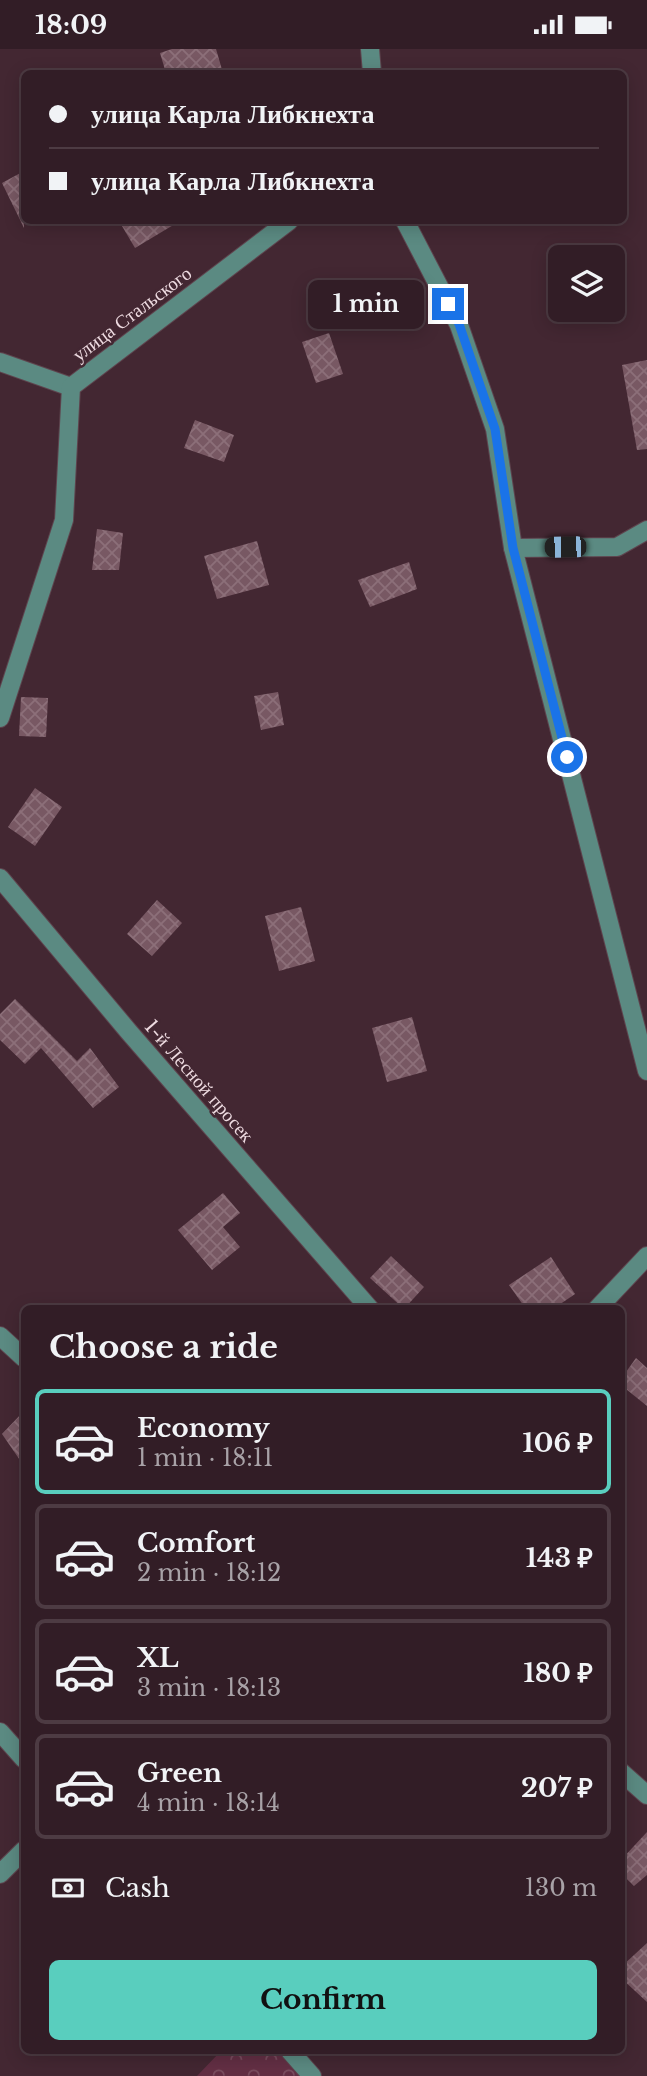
<!DOCTYPE html>
<html lang="en">
<head>
<meta charset="utf-8">
<style>
	:root { --surface:#321d26; --page:#3d2a32; --text:#f1f3f6; --muted:#a8a2a7; --line:#4d3b43; --accent:#59cebe }
	body { margin:0; font-family:"Libre Baskerville",serif; background:var(--page); color:var(--text); height:100vh; display:flex; flex-direction:column; font-size:26px; white-space:nowrap }
	* { box-sizing:border-box; margin:0 }
	p { font-size:23px; color:var(--muted) }
	.icon { flex:none; width:38px; height:38px; fill:none; stroke:currentColor; stroke-width:2; stroke-linecap:round; stroke-linejoin:round }
	.map { position:relative; flex:1; overflow:hidden }
	.details { position:absolute; left:21px; top:1256px; width:604px; height:749px; display:flex; flex-direction:column; background:var(--surface); border-radius:10px; box-shadow:0 4px 18px #0003,0 0 0 2px var(--line) }
	.details>* { flex:none }
	.banner { position:absolute; left:21px; top:21px; width:606px; height:154px; border-radius:10px; box-shadow:0 4px 18px #0003,0 0 0 2px var(--line); display:grid; align-content:center; height:154px; padding:0 28px; background:var(--surface) }
	.tools { position:absolute; left:548px; top:196px; display:grid; gap:14px }
	.tools a { display:grid; place-items:center; width:77px; height:77px; border-radius:10px; background:var(--surface); box-shadow:0 4px 18px #0003,0 0 0 2px var(--line); font-size:35px }
	.end { position:absolute; width:32px; height:32px; margin:-16px; border:9px solid #1a73e8; background:#fff; box-shadow:0 0 0 4px #fff }
	.from { border-radius:50% }
	.bubble { position:absolute; height:49px; border-radius:10px; background:var(--surface); box-shadow:0 4px 18px #0003,0 0 0 2px var(--line); font-size:23px; font-weight:800; line-height:49px; text-align:center }
	.car { position:absolute; width:21px; height:42px; margin:-21px -10px; border-radius:9px; box-shadow:0 0 5px 2px #0007; background:linear-gradient(#222 24%,#8ab4d8 0 40%,#222 0 76%,#8ab4d8 0 86%,#222 0) }
	.banner b { display:flex; align-items:center; gap:24px; height:66px; font-size:26px }
	.banner b+b { border-top:2px solid var(--line) }
	.banner i { width:18px; height:18px; background:var(--text) }
	ul { padding:0; list-style:none }
	li { display:flex; align-items:center; gap:21px; height:105px; margin:0 14px 10px; padding:0 14px; border:4px solid var(--line); border-radius:10px }
	li div { flex:1 }
	li b { display:block; font-size:26px }
	li em { font-style:normal; font-weight:800 }
	li.on { border-color:var(--accent) }
	li>.icon { width:63px; height:63px; stroke-width:1.5 }
	h2 { padding:0 28px; font-size:32px; line-height:84px }
	.pay { display:flex; align-items:center; gap:18px; height:77px; padding:0 28px; font-size:26px }
	.pay p { margin-inline-start:auto }
	.primary-button { display:flex; gap:14px; margin-top:auto; padding:14px 28px }
	.primary-button a { flex:1; height:80px; border-radius:10px; background:var(--accent); color:#111; font-size:28px; font-weight:800; line-height:80px; text-align:center }
	.status { display:flex; justify-content:space-between; align-items:center; height:49px; padding:0 35px; background:var(--surface); direction:ltr }
	.status svg { height:19px; fill:currentColor }
	.map>svg:first-child { display:block }
	.park { fill:url(#park-crowns) }
	.building { fill:url(#building-cross-hatch) }
	.lines { fill:none; stroke-linecap:round; stroke-linejoin:round }
	.minor-casing { stroke:#5e444e; stroke-width:20 }
	.minor { stroke:#5b8a82; stroke-width:18 }
	.route { stroke:#1a73e8; stroke-width:9 }
	.labels { text-anchor:middle; dominant-baseline:central; stroke-width:5; stroke-linejoin:round; paint-order:stroke }
	.street-label { font-size:19px; fill:#eedbe1; stroke:#432732 }
</style>
</head>
<body>
<div class="status"><b>18:09</b><svg viewBox="0 0 49 12"><path d="M0 12V9h3v3zM5 12V6h3v6zM10 12V3h3v9zM15 12V0h3v12zM26 1h20v11H26zM47 4h2v5h-2z"/></svg></div>
<div class="map">
<svg width="647" height="2027" viewBox="0 0 647 2027">
	<defs>
		<pattern id="park-crowns" width="20" height="18" patternUnits="userSpaceOnUse" patternTransform="scale(1.75)"><rect width="20" height="18" fill="#632f44"/><path d="M2 6a3 3 0 1 1 6 0M12 15a3 3 0 1 1 6 0" fill="none" stroke="#7a4d5f"/></pattern>
		<pattern id="building-cross-hatch" width="8" height="8" patternUnits="userSpaceOnUse" patternTransform="scale(1.75)"><rect width="8" height="8" fill="#785863"/><path d="M0 0l8 8M0 8l8-8" fill="none" stroke="#8c6f79"/></pattern>
	</defs>
	<rect width="100%" height="100%" fill="#432732"/>
	<polygon class="park" points="221,2002 290,2002 312,2027 197,2027"/>
	<g class="building">
		<polygon points="172,0 216,0 223,24 166,24 160,4"/>
		<polygon points="24,122 24,179 2,134"/>
		<polygon points="119,172 180,172 135,199"/>
		<polygon points="329,284 343,325 316,334 302,293"/>
		<polygon points="647,311 647,400 637,401 622,316"/>
		<polygon points="195,371 234,386 224,413 184,399"/>
		<polygon points="97,480 123,484 119,521 92,521"/>
		<polygon points="257,492 269,536 217,550 204,507"/>
		<polygon points="409,513 417,540 370,558 358,531"/>
		<polygon points="278,643 284,676 261,681 254,647"/>
		<polygon points="21,648 48,649 46,688 19,687"/>
		<polygon points="35,739 62,758 35,797 8,778"/>
		<polygon points="157,851 182,874 152,907 127,885"/>
		<polygon points="301,858 315,912 279,922 265,867"/>
		<polygon points="15,950 77,1012 90,999 119,1038 93,1059 41,999 25,1015 0,991 0,965"/>
		<polygon points="412,968 427,1022 387,1033 372,979"/>
		<polygon points="223,1144 240,1164 223,1178 240,1198 212,1221 178,1181"/>
		<polygon points="391,1207 424,1238 404,1260 370,1229"/>
		<polygon points="551,1208 575,1245 553,1260 526,1260 509,1236"/>
		<polygon points="636,1309 647,1319 647,1357 621,1336 621,1330"/>
		<polygon points="24,1362 24,1417 2,1385"/>
		<polygon points="647,1783 647,1826 634,1837 621,1824 621,1811"/>
		<polygon points="647,1894 647,1953 621,1929 621,1918"/>
	</g>
	<g class="lines">
		<defs>
			<g id="minor">
				<polyline points="370,0 372,24"/>
				<polyline points="405,172 459,276 495,380 513,499 647,1022"/>
				<polyline points="0,313 71,338"/>
				<polyline points="513,499 617,498 647,481"/>
				<polyline points="0,669 64,471 71,338 289,172"/>
				<polyline points="0,829 129,983 370,1260"/>
				<polyline points="597,1260 647,1207"/>
				<polyline points="0,1287 24,1309"/>
				<polyline points="0,1683 24,1710"/>
				<polyline points="621,1723 647,1746"/>
				<polyline points="0,1825 24,1801"/>
				<polyline points="290,2002 312,2027"/>
			</g>
		</defs>
		<use href="#minor" class="minor-casing"/>
		<use href="#minor" class="minor"/>
	</g>
	<g class="lines">
		<polyline class="route" points="448,255 459,275 495,380 513,499 567,708"/>
	</g>
	<g class="labels">
		<g class="street-label">
			<text transform="translate(132 265) rotate(-37)">улица Стальского</text>
			<text transform="translate(199 1032) rotate(49)">1-й Лесной просек</text>
		</g>
	</g>
</svg>
<div class="tools">
<a><svg class="icon" aria-label="layers" viewBox="0 0 24 24"><path d="M12 4l9 5-9 5-9-5zM3 14l9 5 9-5"/></svg></a>
</div>
<i class="end from" style="left:567px;top:708px"></i>
<i class="end" style="left:448px;top:255px"></i>
<div class="bubble" style="left:308px;top:231px;width:116px">1 min</div>
<i class="car" style="left:565px;top:498px;rotate:269deg"></i>
<div class="banner">
<b><i class="from"></i>улица Карла Либкнехта</b>
<b><i></i>улица Карла Либкнехта</b>
</div>
<section class="details">
<h2>Choose a ride</h2>
<ul>
<li class="on"><svg class="icon" aria-label="car" viewBox="0 0 24 24"><path d="M5 17H2v-5l4-1 3-4h7l3 4 3 1v5h-3M9 17h6M6 11h13"/><circle cx="7" cy="17" r="2"/><circle cx="17" cy="17" r="2"/></svg><div><b>Economy</b><p>1 min · 18:11</p></div><em>106 ₽</em></li>
<li><svg class="icon" aria-label="car" viewBox="0 0 24 24"><path d="M5 17H2v-5l4-1 3-4h7l3 4 3 1v5h-3M9 17h6M6 11h13"/><circle cx="7" cy="17" r="2"/><circle cx="17" cy="17" r="2"/></svg><div><b>Comfort</b><p>2 min · 18:12</p></div><em>143 ₽</em></li>
<li><svg class="icon" aria-label="car" viewBox="0 0 24 24"><path d="M5 17H2v-5l4-1 3-4h7l3 4 3 1v5h-3M9 17h6M6 11h13"/><circle cx="7" cy="17" r="2"/><circle cx="17" cy="17" r="2"/></svg><div><b>XL</b><p>3 min · 18:13</p></div><em>180 ₽</em></li>
<li><svg class="icon" aria-label="car" viewBox="0 0 24 24"><path d="M5 17H2v-5l4-1 3-4h7l3 4 3 1v5h-3M9 17h6M6 11h13"/><circle cx="7" cy="17" r="2"/><circle cx="17" cy="17" r="2"/></svg><div><b>Green</b><p>4 min · 18:14</p></div><em>207 ₽</em></li>
</ul>
<div class="pay"><svg class="icon" aria-label="cash" viewBox="0 0 24 24"><path d="M3 7h18v10H3z"/><circle cx="12" cy="12" r="2"/></svg>Cash<p>130 m</p></div>
<div class="primary-button"><a>Confirm</a></div>
</section>
</div>
</body>
</html>
